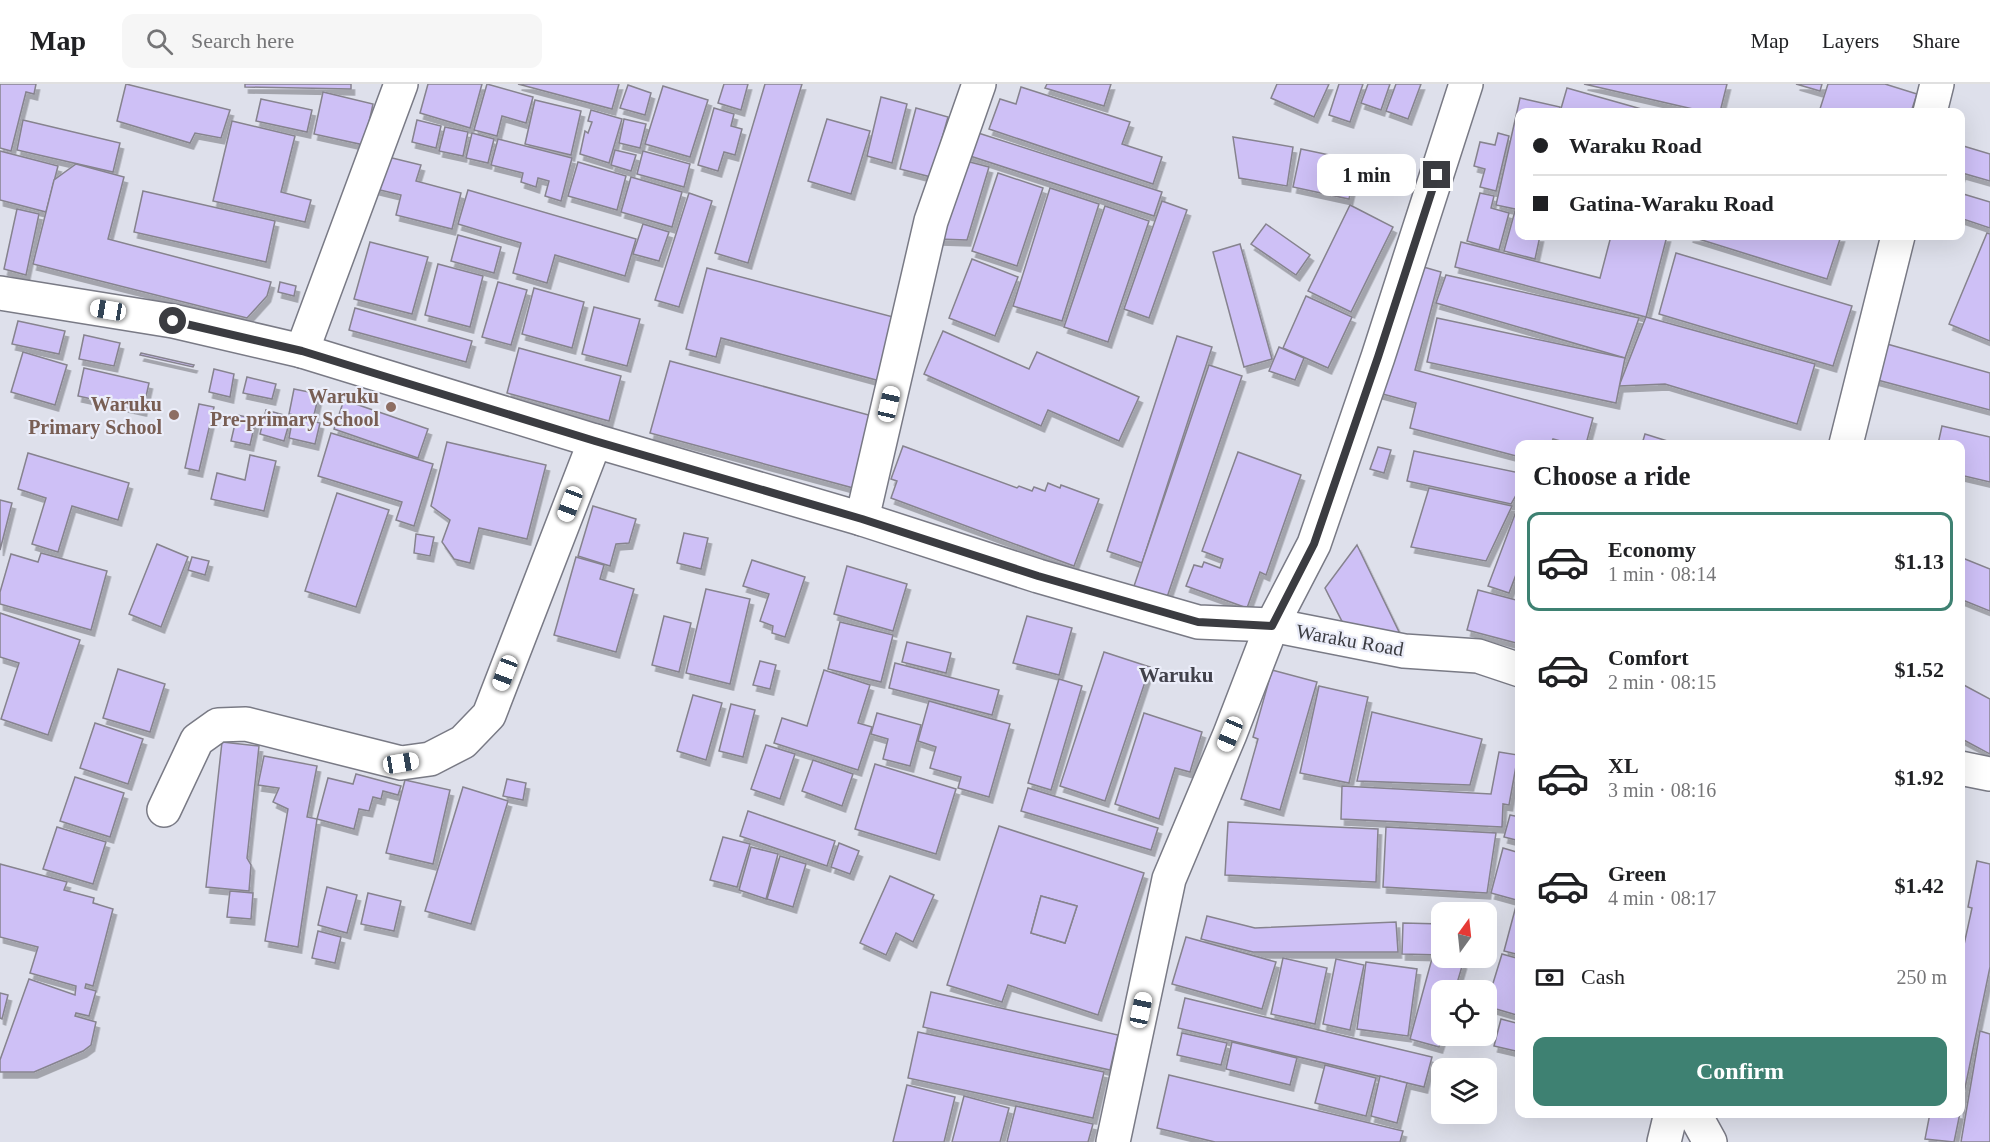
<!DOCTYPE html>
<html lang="en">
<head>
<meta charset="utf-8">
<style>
	:root { --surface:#fff; --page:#f6f6f6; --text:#202124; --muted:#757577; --line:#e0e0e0; --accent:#3e8172 }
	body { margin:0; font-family:"Times New Roman",serif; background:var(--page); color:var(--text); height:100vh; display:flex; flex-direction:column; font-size:22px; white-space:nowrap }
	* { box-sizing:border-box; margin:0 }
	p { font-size:20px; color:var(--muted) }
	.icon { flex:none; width:33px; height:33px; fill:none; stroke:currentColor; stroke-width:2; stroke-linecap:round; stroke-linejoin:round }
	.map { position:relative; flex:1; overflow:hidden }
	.sheet { position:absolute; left:1515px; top:356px; width:450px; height:678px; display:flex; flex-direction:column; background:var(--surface); border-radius:12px; box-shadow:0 6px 24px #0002 }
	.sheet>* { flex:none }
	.top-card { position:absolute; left:1515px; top:24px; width:450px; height:132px; border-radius:12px; box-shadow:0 6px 24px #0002; display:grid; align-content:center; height:132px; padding:0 18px; background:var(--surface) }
	.needle { width:39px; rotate:15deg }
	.fabs { position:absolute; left:1431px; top:818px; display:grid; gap:12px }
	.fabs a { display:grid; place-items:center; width:66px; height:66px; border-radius:12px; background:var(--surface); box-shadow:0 6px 24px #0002; font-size:30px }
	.end { position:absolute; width:27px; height:27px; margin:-14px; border:8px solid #3b3c41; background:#fff; box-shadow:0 0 0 3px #fff }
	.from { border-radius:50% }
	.bubble { position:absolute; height:42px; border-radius:12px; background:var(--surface); box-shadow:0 6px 24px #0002; font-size:20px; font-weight:600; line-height:42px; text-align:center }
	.car { position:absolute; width:18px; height:36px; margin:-18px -9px; border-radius:8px; box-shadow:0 0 4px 2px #0007; background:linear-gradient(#fff 24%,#345 0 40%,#fff 0 76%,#345 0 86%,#fff 0) }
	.top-card b { display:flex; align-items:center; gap:21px; height:57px; font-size:22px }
	.top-card b+b { border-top:2px solid var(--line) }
	.top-card i { width:15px; height:15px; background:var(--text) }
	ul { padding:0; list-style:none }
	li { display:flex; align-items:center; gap:18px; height:99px; margin:0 12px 9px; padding:0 6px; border:3px solid transparent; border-radius:12px }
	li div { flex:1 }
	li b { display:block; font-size:22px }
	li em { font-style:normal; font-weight:600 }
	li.active { border-color:var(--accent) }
	li>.icon { width:54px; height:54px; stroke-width:1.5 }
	h2 { padding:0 18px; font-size:27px; line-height:72px }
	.pay { display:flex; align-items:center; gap:15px; height:66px; padding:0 18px; font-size:22px }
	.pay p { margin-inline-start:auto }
	.button { display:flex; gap:12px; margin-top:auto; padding:12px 18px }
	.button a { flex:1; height:69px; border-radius:12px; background:var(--accent); color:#fff; font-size:24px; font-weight:600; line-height:69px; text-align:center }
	header { display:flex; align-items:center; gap:36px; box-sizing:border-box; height:84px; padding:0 30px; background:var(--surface); border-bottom:2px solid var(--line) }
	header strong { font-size:28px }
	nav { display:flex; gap:33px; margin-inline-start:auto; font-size:21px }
	.search { width:420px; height:54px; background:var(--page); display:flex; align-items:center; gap:15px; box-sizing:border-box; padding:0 21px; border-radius:12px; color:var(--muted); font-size:22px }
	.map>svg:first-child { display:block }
	.building { fill:#cec0f6; stroke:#86838e; stroke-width:1.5; fill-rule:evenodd; filter:url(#shadow) }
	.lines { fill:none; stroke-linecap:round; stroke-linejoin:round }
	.minor-casing { stroke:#797a85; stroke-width:36 }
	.minor { stroke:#fff; stroke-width:33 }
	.route { stroke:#3b3c41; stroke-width:8 }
	.education-dot { fill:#8d6e63; stroke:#ebedf9; stroke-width:2 }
	.labels { text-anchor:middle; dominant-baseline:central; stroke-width:4.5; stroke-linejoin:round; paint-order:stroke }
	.education-label { font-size:20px; font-weight:bold; fill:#785e54; stroke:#ebedf9; text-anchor:end }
	.street-label { font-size:20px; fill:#3b3c41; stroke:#ebedf9 }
	.neighbourhood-label { font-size:21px; font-weight:bold; fill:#41414b; stroke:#ebedf9 }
</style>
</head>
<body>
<header>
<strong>Map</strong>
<div class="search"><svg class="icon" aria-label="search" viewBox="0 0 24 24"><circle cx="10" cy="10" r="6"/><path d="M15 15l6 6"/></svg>Search here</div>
<nav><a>Map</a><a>Layers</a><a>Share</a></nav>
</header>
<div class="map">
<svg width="1990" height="1058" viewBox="0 0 1990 1058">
	<defs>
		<filter id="shadow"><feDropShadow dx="3.5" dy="6" stdDeviation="0" flood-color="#0004"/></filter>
	</defs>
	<rect width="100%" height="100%" fill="#dee0eb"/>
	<g class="building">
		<polygon points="0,0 36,0 34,10 26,8 11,67 0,64"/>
		<polygon points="126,0 230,26 221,54 195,49 190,59 117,37"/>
		<polygon points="245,0 351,0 351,5 245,3"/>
		<polygon points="428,0 482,0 470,44 420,29"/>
		<polygon points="487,0 533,13 526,39 502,32 497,52 474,46"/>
		<polygon points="518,0 619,0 612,25"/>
		<polygon points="724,0 748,0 741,26 718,19"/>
		<polygon points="765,0 802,0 748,179 715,169"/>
		<polygon points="1047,0 1111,0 1104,22 1045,4"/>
		<polygon points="1277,0 1329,0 1314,33 1271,14"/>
		<polygon points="1339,0 1363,0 1350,38 1329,31"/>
		<polygon points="1368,0 1390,0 1381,26 1361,19"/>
		<polygon points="1396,0 1421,0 1408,35 1386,27"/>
		<polygon points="1584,0 1727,0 1720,28 1706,28"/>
		<polygon points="1796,0 1822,0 1820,7"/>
		<polygon points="1828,0 1885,0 1917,10 1911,28 1819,28"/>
		<polygon points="628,1 651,9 645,31 620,24"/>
		<polygon points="663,2 708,16 690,73 645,60"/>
		<polygon points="1021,3 1130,38 1122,60 1162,73 1153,100 989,45 1000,15 1016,20"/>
		<polygon points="1567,4 1652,28 1560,28"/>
		<polygon points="323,8 373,20 364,61 314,50"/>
		<polygon points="881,13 907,20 892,79 867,72"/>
		<polygon points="1520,14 1560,23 1559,28 1520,28 1520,126 1496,121"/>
		<polygon points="261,15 312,26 307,48 256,37"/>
		<polygon points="535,16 581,27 571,71 525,60"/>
		<polygon points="714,24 734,30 731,42 742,45 735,71 724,68 718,87 698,81"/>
		<polygon points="916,24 948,33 931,93 900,85"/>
		<polygon points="591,26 622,35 609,79 580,70 585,47 588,49 592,38 588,37"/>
		<polygon points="624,35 646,40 640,64 619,59"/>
		<polygon points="827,35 870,47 851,110 808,97"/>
		<polygon points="23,36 120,59 113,88 17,66"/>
		<polygon points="417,36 441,42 436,64 412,58"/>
		<polygon points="232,37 295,52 281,108 311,116 305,138 213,117"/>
		<polygon points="445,43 468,48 463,72 439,67"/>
		<polygon points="972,47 1162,108 1154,132 964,70"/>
		<polygon points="472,49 494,55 488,79 466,74"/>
		<polygon points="1498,49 1509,52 1496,107 1480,103 1485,85 1474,82 1480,58 1495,61"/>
		<polygon points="1233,53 1293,63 1287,102 1239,94"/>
		<polygon points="498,55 572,74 561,117 545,112 549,97 538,94 536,103 521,98 523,89 491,81"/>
		<polygon points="1960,61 1990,70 1990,97 1962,89 1960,94"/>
		<polygon points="1301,65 1358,77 1349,115 1293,103"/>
		<polygon points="615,66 636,71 631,87 611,81"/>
		<polygon points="0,67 58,82 46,128 0,116"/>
		<polygon points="643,67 690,80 684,103 637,90"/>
		<polygon points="384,72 421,81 416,97 461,109 452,145 396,131 401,111 376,105"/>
		<polygon points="962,76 989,83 967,156 938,155"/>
		<polygon points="578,78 626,92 617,126 568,112"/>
		<polygon points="76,80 124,93 108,155 271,198 267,212 247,234 33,180 54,96"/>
		<polygon points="998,89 1043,104 1017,182 972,167"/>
		<polygon points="631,93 682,108 672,143 621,128"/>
		<polygon points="1050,104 1099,120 1062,237 1013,222"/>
		<polygon points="468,106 636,155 625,192 555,171 547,199 513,189 521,159 458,140"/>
		<polygon points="143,107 275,137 266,178 134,148"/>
		<polygon points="689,109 712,117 679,223 655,216"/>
		<polygon points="1480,109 1494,112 1491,124 1509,129 1499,166 1467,157"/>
		<polygon points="1960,109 1990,118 1990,144 1960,134"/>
		<polygon points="1162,117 1187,126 1149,234 1124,225"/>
		<polygon points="1350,121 1393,143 1351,228 1308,207"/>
		<polygon points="1105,122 1149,137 1108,258 1064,243"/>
		<polygon points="17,125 39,130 26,191 4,185"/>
		<polygon points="1515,127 1520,128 1520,152 1540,152 1535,175 1504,167"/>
		<polygon points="643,140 669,148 659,177 633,170"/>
		<polygon points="1266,140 1310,171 1296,191 1251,160"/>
		<polygon points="1987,149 1990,150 1990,257 1949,240"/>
		<polygon points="458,151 501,163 494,189 451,177"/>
		<polygon points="1611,152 1667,152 1646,233 1455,183 1461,158 1600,194"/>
		<polygon points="1689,152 1841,152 1827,195"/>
		<polygon points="370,158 428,173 412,230 354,215"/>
		<polygon points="1240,160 1272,275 1244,283 1213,168"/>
		<polygon points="1676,169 1852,222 1833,282 1659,230"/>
		<polygon points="972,175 1018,193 995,252 949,234"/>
		<polygon points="438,180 483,192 470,243 425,231"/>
		<polygon points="1413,180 1441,188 1415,286 1593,334 1586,360 1571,360 1553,355 1551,360 1520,360 1520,373 1410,344 1416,319 1379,309"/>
		<polygon points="707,184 897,234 880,297 721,254 716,273 686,265"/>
		<polygon points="1446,191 1639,234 1625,274 1436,219"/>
		<polygon points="280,198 296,202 294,212 278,208"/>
		<polygon points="498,198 527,206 511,261 482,253"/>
		<polygon points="534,204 584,218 572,264 522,250"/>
		<polygon points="1306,212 1352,233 1328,284 1283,264"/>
		<polygon points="594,223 640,235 627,282 582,270"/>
		<polygon points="355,224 472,257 466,278 349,246"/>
		<polygon points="1646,233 1815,280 1797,340 1665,300 1619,302"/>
		<polygon points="1437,234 1625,274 1616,319 1427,278"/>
		<polygon points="18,237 65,247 59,270 12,260"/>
		<polygon points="943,247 1029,285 1037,268 1139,313 1119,357 1048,326 1041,342 924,290"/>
		<polygon points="84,251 120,259 114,282 79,275"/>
		<polygon points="1177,252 1212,263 1142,479 1107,467"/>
		<polygon points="1887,260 1990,289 1990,326 1870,294"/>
		<polygon points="1279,263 1304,274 1295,296 1269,287"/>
		<polygon points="519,264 621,292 609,337 507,309"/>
		<polygon points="23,268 67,281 55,321 11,308"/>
		<polygon points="141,269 194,281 193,283 140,271"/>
		<polygon points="670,277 876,333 857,405 650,349"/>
		<polygon points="1209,281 1242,292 1164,522 1131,511"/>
		<polygon points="84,284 149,299 143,326 78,312"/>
		<polygon points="214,285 234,290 230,313 209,308"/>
		<polygon points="247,293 276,300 272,315 243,309"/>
		<polygon points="294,305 319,310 313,335 289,330"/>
		<polygon points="344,316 428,345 418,374 334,345"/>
		<polygon points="199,320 214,323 199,387 185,384"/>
		<polygon points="266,326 291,333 284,357 260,350"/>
		<polygon points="237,331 256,335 250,361 231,357"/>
		<polygon points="293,333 320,339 315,360 289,354"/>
		<polygon points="1942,342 1990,353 1990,398 1960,391 1960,360 1938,360"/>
		<polygon points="331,349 433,380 414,442 396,436 402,418 318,392"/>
		<polygon points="1645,350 1677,360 1642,360"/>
		<polygon points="447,358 546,381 527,455 479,444 470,479 454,475 442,458 450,436 431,422"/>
		<polygon points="903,362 1017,404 1019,402 1032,407 1034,403 1045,407 1048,399 1060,404 1061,401 1099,415 1074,482 891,414 897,397 891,395"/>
		<polygon points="1378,363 1391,366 1384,389 1370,385"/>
		<polygon points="1414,367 1520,389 1520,404 1511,420 1407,397"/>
		<polygon points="1238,368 1301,391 1266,491 1260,488 1247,524 1186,502 1194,481 1202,483 1204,478 1220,484 1223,475 1202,467"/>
		<polygon points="28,369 129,399 118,436 72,422 58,468 32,460 46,414 18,405"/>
		<polygon points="250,371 276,377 264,427 211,415 217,389 245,396"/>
		<polygon points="1429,404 1512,422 1486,477 1411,463"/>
		<polygon points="337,409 389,426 356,523 305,507"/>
		<polygon points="0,416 12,419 0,466"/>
		<polygon points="1520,417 1520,480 1509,509 1488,502"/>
		<polygon points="593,422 636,435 629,459 616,460 610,482 578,472"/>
		<polygon points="684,449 708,454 701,485 677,479"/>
		<polygon points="416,450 434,453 430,472 414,469"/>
		<polygon points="157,460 188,473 161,543 129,530"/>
		<polygon points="1357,461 1401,552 1347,547 1325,504"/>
		<polygon points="41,469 107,487 91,546 0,520 0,508 11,470 38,478"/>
		<polygon points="192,473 209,477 205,491 188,486"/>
		<polygon points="576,473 604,481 600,495 634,505 616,568 554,551"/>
		<polygon points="1960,473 1990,485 1990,527 1960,515"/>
		<polygon points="752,476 805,493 785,553 772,549 773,542 760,537 769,510 743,502"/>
		<polygon points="847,482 907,500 893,547 834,530"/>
		<polygon points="706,505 750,515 730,600 686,589"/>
		<polygon points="1478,506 1520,517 1520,560 1467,546"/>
		<polygon points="0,529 80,556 48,651 1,635 19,579 0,573"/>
		<polygon points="664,532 691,539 679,588 652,581"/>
		<polygon points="1027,532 1072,544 1059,591 1013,579"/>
		<polygon points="840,538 893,551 881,598 828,585"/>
		<polygon points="907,558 951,569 946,589 902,578"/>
		<polygon points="1104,568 1150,583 1105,717 1060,702"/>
		<polygon points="760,577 776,581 770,605 753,601"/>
		<polygon points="895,579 999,606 992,631 889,604"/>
		<polygon points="118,585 165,600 150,648 103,634"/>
		<polygon points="824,586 870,601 858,639 872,643 858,686 774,659 782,634 807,642"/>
		<polygon points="1272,586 1317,598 1280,726 1241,715 1258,655 1253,653"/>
		<polygon points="1059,595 1082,602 1051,706 1028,699"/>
		<polygon points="1960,599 1990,615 1990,670 1960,654"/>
		<polygon points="1319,602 1368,613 1349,699 1300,689"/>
		<polygon points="693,611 722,619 706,676 677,667"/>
		<polygon points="929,617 1010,640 989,713 958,704 961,693 930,684 936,663 918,657"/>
		<polygon points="731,620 755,626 743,673 719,667"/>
		<polygon points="1372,628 1482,655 1470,701 1357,697"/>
		<polygon points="877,629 921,641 910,682 883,675 888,655 871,650"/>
		<polygon points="1144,629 1202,648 1190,688 1175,684 1159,735 1115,720"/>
		<polygon points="95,639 143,655 128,700 80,684"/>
		<polygon points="222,658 259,662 247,774 251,781 249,807 206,803"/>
		<polygon points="766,661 795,670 780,715 751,705"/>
		<polygon points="1499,668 1518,671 1509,721 1503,720 1502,743 1341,735 1342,702 1491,710"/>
		<polygon points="264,672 317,682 307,733 317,735 298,863 265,857 288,725 273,718 279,704 258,701"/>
		<polygon points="813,676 853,690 842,722 802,707"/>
		<polygon points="875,680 956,705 936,770 855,745"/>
		<polygon points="356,690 401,702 398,711 383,707 381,715 373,713 369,727 359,725 354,745 317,735 328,694 353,700"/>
		<polygon points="75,693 124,709 110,753 60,737"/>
		<polygon points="507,695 526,699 523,716 503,712"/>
		<polygon points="405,696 450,706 433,780 386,769"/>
		<polygon points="463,703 508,717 471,840 425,827"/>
		<polygon points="1028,704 1158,744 1151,766 1021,727"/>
		<polygon points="748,727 835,757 827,782 740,752"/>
		<polygon points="1510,731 1520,733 1520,757 1504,753"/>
		<polygon points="1228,738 1378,745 1376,798 1225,791"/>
		<path d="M999 742 1144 789 1098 931 1008 901 1002 918 947 901ZM1041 812 1077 822 1065 859 1031 849Z"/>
		<polygon points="57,743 106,758 93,800 43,785"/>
		<polygon points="1386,743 1496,749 1487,809 1383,803"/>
		<polygon points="723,753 750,760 737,803 710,796"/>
		<polygon points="839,759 859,767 850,790 831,783"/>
		<polygon points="751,763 778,770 766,815 739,806"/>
		<polygon points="1503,764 1520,769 1520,817 1491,809"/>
		<polygon points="780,772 806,780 793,823 767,815"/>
		<polygon points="1977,777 1990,780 1990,883 1960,1028 1960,879 1972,824 1968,823"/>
		<polygon points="0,780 67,798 64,806 94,814 93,819 113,825 93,902 86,900 85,904 96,907 89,932 76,929 75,932 96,938 91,961 83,967 34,988 0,988 0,976 29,895 75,911 76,902 30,889 38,863 0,853"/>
		<polygon points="890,792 934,811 913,858 896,849 886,871 860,859"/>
		<polygon points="327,803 357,811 347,849 318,841"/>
		<polygon points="230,807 253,809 251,835 227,833"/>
		<polygon points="368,809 401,817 394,847 361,840"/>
		<polygon points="1041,812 1077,822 1065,859 1031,849"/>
		<polygon points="1516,822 1520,823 1520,871 1504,867"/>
		<polygon points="1207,832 1255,844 1396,838 1398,868 1253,868 1201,855"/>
		<polygon points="1403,839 1442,840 1442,871 1402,870"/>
		<polygon points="318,847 341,853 335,879 312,874"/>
		<polygon points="1186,853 1276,878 1262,925 1172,900"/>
		<polygon points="1502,870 1520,875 1520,932 1486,922"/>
		<polygon points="1433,871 1463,879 1455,906 1442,906 1443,951 1439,963 1410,955"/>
		<polygon points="1283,874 1327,884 1315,940 1271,930"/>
		<polygon points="1336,875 1364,881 1350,946 1323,940"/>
		<polygon points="1366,878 1417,885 1408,952 1357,945"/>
		<polygon points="931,908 1118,951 1110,986 923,943"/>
		<polygon points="0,909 8,911 2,935 0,934"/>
		<polygon points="1185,914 1432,973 1424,1003 1178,944"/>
		<polygon points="1501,935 1520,940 1520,968 1494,962"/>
		<polygon points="1980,947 1990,950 1990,1058 1961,1058"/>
		<polygon points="918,948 1104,988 1093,1034 908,994"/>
		<polygon points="1182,949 1227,959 1221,981 1177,971"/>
		<polygon points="1232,958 1297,974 1290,1001 1226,985"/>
		<polygon points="1325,981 1376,994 1366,1032 1315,1019"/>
		<polygon points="1169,991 1403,1047 1400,1058 1215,1058 1157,1044"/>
		<polygon points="1380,992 1407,999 1397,1039 1371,1032"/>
		<polygon points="907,1001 955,1013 944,1058 893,1058"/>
		<polygon points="964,1012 1009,1024 1000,1058 952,1058"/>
		<polygon points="1016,1022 1093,1040 1088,1058 1007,1058"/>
		<polygon points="1930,1029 1960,1029 1954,1058 1925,1055"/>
	</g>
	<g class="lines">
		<defs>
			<g id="minor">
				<polyline points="1930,28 1937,0"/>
				<polyline points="0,209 173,237 302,267 595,357 862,435 1038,492 1198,538 1272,541 1404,567 1478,572 1520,586"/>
				<polyline points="302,267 401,0"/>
				<polyline points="1846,360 1898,152"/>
				<polyline points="862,435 931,137 979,0"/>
				<polyline points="1960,684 1990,690"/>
				<polyline points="164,726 197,656 218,641 246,640 401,679 430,675 463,658 489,631 595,357"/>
				<polyline points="1694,1029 1710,1058"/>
				<polyline points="1113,1058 1169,795 1230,650 1272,541 1314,460 1378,273 1466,0"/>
				<polyline points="1664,1058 1671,1029"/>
			</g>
		</defs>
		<use href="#minor" class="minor-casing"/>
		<use href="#minor" class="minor"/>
	</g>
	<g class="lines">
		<polyline class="route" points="173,237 302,267 595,357 862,435 1038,492 1198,538 1272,542 1314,460 1378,273 1437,91"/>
	</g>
	<g class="education-dot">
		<circle cx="391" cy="323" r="6"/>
		<circle cx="174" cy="331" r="6"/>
	</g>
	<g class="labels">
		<g class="education-label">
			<text x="379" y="312">Waruku<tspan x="379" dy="23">Pre-primary School</tspan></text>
			<text x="162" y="320">Waruku<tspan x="162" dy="23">Primary School</tspan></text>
		</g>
		<g class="street-label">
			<text transform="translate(1350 556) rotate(10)">Waraku Road</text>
		</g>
		<g class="neighbourhood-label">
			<text x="1176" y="591">Waruku</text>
		</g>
	</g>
</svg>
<div class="fabs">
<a><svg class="needle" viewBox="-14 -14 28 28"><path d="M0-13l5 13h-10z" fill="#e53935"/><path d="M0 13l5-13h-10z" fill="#757577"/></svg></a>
<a><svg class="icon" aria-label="locate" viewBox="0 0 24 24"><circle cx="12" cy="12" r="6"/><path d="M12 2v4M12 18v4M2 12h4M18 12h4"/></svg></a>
<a><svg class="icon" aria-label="layers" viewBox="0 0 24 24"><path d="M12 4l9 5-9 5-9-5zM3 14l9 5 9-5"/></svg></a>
</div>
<i class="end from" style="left:173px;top:237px"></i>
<i class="end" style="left:1437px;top:91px"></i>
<div class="bubble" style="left:1317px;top:70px;width:99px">1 min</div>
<i class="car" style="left:108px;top:226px;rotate:279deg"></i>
<i class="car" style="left:889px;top:320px;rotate:13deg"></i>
<i class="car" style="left:570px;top:420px;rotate:201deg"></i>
<i class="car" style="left:505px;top:589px;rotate:201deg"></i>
<i class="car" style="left:1230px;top:650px;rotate:203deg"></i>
<i class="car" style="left:401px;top:679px;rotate:81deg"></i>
<i class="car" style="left:1141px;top:926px;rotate:12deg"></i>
<div class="top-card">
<b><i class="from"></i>Waraku Road</b>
<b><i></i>Gatina-Waraku Road</b>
</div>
<section class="sheet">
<h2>Choose a ride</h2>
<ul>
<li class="active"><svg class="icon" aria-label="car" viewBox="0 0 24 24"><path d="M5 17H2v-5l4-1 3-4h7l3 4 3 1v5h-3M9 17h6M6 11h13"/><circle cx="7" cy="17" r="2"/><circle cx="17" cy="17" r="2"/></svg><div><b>Economy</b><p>1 min · 08:14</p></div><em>$1.13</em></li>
<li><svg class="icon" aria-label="car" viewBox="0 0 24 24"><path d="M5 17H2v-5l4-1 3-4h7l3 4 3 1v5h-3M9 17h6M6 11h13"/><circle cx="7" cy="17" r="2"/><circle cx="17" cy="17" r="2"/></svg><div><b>Comfort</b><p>2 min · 08:15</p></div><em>$1.52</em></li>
<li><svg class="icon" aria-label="car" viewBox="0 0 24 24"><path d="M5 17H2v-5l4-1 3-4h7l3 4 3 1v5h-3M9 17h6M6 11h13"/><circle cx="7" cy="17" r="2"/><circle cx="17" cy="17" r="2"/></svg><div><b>XL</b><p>3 min · 08:16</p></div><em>$1.92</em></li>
<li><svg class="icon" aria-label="car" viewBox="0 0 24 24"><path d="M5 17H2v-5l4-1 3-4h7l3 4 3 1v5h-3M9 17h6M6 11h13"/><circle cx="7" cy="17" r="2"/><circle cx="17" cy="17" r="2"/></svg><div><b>Green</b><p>4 min · 08:17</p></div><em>$1.42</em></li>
</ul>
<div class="pay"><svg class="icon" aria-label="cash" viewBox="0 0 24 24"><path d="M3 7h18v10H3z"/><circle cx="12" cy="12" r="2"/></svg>Cash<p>250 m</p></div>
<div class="button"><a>Confirm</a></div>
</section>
</div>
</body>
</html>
